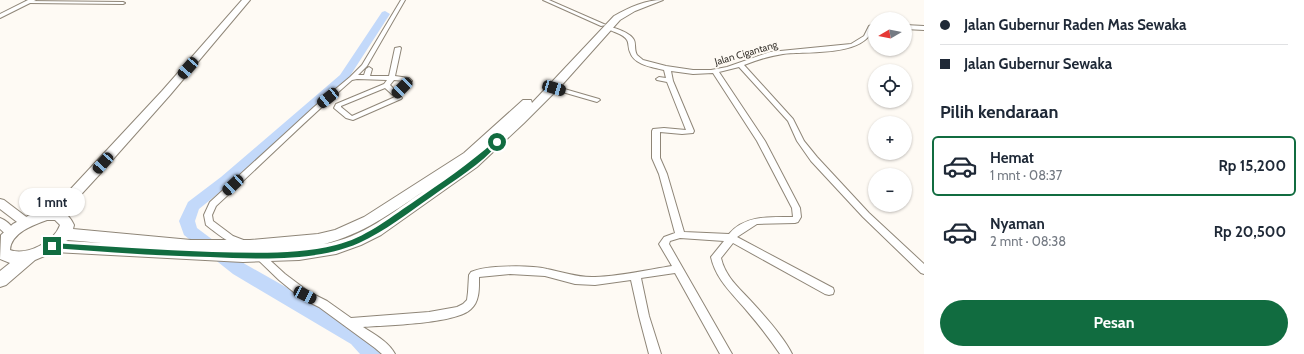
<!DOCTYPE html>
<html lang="id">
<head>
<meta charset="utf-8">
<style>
	:root { --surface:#fff; --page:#f2f2f3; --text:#1f2937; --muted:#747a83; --line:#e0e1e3; --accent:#116c40 }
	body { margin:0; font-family:Cabin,sans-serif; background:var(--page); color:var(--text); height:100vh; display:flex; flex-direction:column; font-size:15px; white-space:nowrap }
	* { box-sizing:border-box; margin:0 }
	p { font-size:13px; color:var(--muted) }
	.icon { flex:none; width:22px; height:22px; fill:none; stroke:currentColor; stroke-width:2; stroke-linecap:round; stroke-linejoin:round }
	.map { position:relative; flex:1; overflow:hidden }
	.side { display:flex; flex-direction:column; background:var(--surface); width:380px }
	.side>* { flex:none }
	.banner { display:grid; align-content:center; height:88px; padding:0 16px; background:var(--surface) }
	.needle { width:26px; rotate:260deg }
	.tools { position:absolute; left:868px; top:12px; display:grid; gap:8px }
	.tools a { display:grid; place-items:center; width:44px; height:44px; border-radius:50%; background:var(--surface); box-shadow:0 1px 3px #0004; font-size:20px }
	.end { position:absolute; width:18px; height:18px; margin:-9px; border:5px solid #116c40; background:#fff; box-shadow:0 0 0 2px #fff }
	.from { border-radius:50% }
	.bubble { position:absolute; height:28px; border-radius:14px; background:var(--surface); box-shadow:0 1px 3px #0004; font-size:13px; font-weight:700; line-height:28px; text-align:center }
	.car { position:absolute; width:12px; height:24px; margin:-12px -6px; border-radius:5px; box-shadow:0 0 3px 1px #0007; background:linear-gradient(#222 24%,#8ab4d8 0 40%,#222 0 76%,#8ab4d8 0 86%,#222 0) }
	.banner b { display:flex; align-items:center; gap:14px; height:38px; font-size:15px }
	.banner b+b { border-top:1px solid var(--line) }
	.banner i { width:10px; height:10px; background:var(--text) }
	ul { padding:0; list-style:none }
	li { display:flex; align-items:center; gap:12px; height:60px; margin:0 8px 6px; padding:0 8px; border:2px solid transparent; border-radius:6px }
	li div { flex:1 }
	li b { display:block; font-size:15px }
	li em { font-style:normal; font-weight:700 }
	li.selected { border-color:var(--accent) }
	li>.icon { width:36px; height:36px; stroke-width:1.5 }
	h2 { padding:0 16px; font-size:18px; line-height:48px }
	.primary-button { display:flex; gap:8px; margin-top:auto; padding:8px 16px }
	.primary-button a { flex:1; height:46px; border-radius:24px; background:var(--accent); color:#fff; font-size:16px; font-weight:700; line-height:46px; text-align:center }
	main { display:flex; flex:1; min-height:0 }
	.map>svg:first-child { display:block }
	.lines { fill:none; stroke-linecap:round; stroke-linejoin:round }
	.river { fill:#c3d9fa; fill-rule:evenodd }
	.minor-casing { stroke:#8f8678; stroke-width:2 }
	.tertiary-casing { stroke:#8f8678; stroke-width:2 }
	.primary-casing { stroke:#8f8678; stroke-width:2 }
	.minor { fill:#fff; fill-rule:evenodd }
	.tertiary { fill:#fff; fill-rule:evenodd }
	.primary { fill:#fff; fill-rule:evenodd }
	.route { fill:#116c40 }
	.labels { text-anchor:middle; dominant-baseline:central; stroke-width:4; stroke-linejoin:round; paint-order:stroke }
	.far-street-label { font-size:10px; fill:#3a3630; stroke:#fefaf4 }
</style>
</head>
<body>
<main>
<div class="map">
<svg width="924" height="354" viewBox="0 0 924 354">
	<rect width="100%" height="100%" fill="#fefaf4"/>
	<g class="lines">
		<polygon class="river" points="385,11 390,14 348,79 231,183 199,209 195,221 197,228 245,264 365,332 379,348 382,354 360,354 351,344 233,274 184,235 179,221 188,202 221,177 340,75 382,12"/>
		<defs>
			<g id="minor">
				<path d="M401 0H405L367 66 358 75H364L366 69 369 67 372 69 370 76H389L395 48 400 47 401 48 395 76 409 78 412 81 399 94 402 98 401 99 353 120 346 118 334 108 336 104 384 84 387 80 357 79 352 80C306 120 262 164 216 206L212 215 213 221 233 236 246 241 248 243 246 245C235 249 215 232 206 225L204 215 210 202 289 130 314 107 350 77 362 65ZM394 80 405 81 396 91 390 85ZM385 88 395 97 352 116 341 107V106Z"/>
				<polygon points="543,0 549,0 606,25 601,26"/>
				<polygon points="26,1 123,2 125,3 123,4 28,3 26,2"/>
				<path d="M875 24V28H873C865 57 807 51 783 54 769 56 757 60 744 65L793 119 804 141 817 157 869 213 924 264V274L921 273 863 217 811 161 797 141 788 121 739 67 719 72 765 141 800 208 801 217 798 222 795 223 757 224 737 237 833 288 834 291 833 294 829 295 825 294 733 243 721 258C725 276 738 287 750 300 763 314 784 337 792 354H780C770 339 759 325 747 311 733 294 716 280 711 257L724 241 680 238 670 241 669 244 732 354H720L675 273 641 278 649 316 661 354H649L639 316 631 280 595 285 575 284 545 276 510 274 479 277C479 287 480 301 471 309 456 324 386 325 363 327 374 334 389 342 395 354H382L375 348 319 307 301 298 279 280 253 255 255 252 258 251 261 252 285 274 309 292 327 301 351 318 429 312 457 307 463 304 467 300 468 292 469 275 471 272C486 265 530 265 547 269 563 272 578 278 595 277 620 276 647 270 672 266L659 244 664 237 675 233 659 174 652 158V131L653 129 664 128 686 130 667 82 657 80 656 79 659 77 666 78 664 70C652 67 634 65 630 52 628 48 629 43 627 40 624 34 613 32 608 29V27C614 27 631 33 634 40 636 44 634 50 637 55L643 60 666 66 693 70H711L727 67 770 52 851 44 864 36 869 26ZM671 71 693 74 713 73 757 141 792 208 793 217C770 217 745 215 729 234L684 232 667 174 660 158V132L682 134 693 133 694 131 673 81Z"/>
				<polygon points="905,25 924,26 924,30 905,29"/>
				<polygon points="554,86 599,99 600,100 597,102 552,89 552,87"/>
			</g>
			<g id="tertiary">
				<polygon points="28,0 36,0 0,18 0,14"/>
				<polygon points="0,199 4,200 29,219 30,222 29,225 21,225 0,209"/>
				<path d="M0 218C6 220 12 226 16 232L14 235C7 237 5 233 0 229Z"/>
			</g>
			<path id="primary" d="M242 0H250L170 95 99 175 76 200 61 212C68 214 71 219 74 225L73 229 191 240H250L318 234 335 230 364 217 464 153 523 100H531L532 103 614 16C630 7 645 0 663 0L635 11 620 20 561 86 524 123 477 167 381 235 361 245 336 254 299 260 243 262 54 252 35 260 6 285 0 287V271L10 263 0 259 1 235 13 224 28 216 42 211 66 194 162 91ZM424 191C393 212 362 238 324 244 363 234 391 213 424 191ZM47 220H55L60 225C54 242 27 256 10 250 11 233 33 225 47 220ZM68 240 102 243 66 241Z"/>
		</defs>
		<use href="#minor" class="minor-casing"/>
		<use href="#tertiary" class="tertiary-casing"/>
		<use href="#primary" class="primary-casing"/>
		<use href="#minor" class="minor"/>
		<use href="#tertiary" class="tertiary"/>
		<use href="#primary" class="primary"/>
	</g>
	<path class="route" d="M495 141 500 142C481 165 454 180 431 197 408 213 385 231 359 243 316 262 257 259 210 257 157 256 105 252 52 248L48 246 52 243C105 246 159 250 212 252 253 253 296 255 336 245 365 238 388 219 412 203 441 183 469 164 495 141Z"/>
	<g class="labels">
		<g class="far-street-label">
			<text transform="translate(746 53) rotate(-16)">Jalan Cigantang</text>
		</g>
	</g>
</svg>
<div class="tools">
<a><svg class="needle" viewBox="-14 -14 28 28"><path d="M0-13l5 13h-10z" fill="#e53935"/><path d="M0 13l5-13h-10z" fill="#747a83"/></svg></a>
<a><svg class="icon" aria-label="locate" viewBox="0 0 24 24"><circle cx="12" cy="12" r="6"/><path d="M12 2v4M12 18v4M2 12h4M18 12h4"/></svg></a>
<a>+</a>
<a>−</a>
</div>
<i class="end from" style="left:497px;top:142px"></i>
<i class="end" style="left:52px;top:246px"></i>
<div class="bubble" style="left:19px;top:188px;width:66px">1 mnt</div>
<i class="car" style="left:188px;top:68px;rotate:221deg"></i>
<i class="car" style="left:402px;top:88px;rotate:225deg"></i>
<i class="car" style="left:554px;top:88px;rotate:106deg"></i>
<i class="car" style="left:328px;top:98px;rotate:231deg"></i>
<i class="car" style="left:103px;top:163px;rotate:222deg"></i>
<i class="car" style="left:233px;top:185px;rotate:227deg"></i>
<i class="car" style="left:305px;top:295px;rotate:116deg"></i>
</div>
<section class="side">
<div class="banner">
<b><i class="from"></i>Jalan Gubernur Raden Mas Sewaka</b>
<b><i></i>Jalan Gubernur Sewaka</b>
</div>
<h2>Pilih kendaraan</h2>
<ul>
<li class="selected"><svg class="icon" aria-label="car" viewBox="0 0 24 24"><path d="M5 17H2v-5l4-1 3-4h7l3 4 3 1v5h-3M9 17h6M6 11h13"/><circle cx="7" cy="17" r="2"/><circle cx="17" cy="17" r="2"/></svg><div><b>Hemat</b><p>1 mnt · 08:37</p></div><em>Rp 15,200</em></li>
<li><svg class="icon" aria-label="car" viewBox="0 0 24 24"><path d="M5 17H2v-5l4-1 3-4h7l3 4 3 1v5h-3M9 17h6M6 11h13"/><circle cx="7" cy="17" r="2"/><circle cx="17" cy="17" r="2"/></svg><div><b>Nyaman</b><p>2 mnt · 08:38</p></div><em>Rp 20,500</em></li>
</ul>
<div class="primary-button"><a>Pesan</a></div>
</section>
</main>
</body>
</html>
